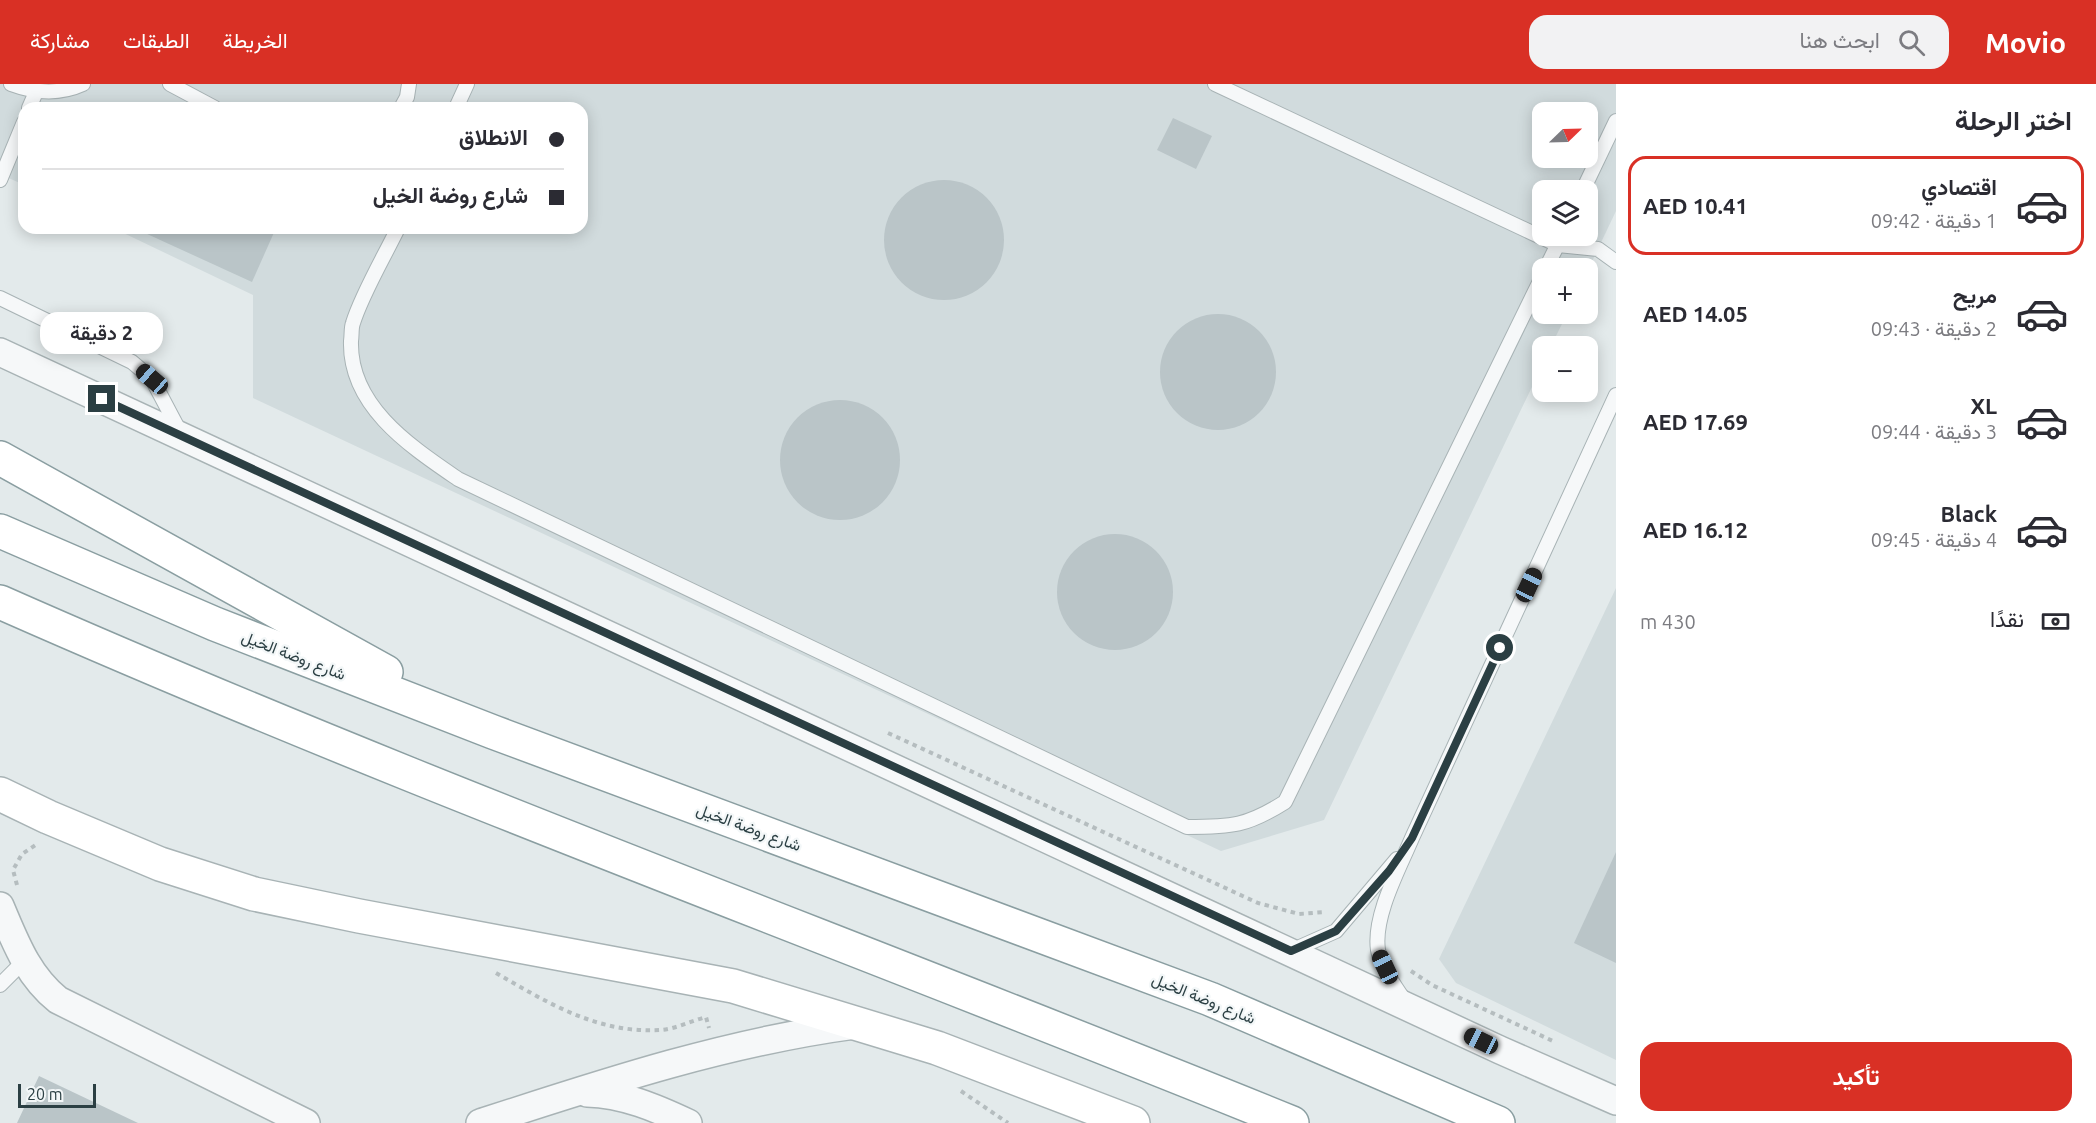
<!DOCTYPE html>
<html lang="ar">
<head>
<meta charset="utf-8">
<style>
	:root { --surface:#fff; --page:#f2f2f3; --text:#2b2b33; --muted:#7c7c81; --line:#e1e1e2; --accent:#d93025 }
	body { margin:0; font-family:Ubuntu,Vazirmatn,sans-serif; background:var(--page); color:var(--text); direction:rtl; height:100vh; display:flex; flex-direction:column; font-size:22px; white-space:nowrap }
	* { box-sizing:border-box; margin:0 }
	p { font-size:20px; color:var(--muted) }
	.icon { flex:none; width:33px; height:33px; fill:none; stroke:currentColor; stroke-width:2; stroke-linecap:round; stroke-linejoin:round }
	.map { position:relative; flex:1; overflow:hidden; direction:ltr }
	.drawer { display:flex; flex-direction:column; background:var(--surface); width:480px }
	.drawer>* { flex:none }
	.guide { position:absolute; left:18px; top:18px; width:570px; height:132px; border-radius:18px; box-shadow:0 3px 15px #0003; direction:rtl; display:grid; align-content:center; height:132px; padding:0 24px; background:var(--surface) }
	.needle { width:39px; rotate:67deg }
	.tools { position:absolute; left:1532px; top:18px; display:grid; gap:12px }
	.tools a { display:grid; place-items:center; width:66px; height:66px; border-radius:12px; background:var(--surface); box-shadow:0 3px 15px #0003; font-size:30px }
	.scale { position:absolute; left:18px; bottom:15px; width:78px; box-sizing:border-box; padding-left:6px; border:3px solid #2b3f43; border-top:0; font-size:16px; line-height:21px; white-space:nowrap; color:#2b3f43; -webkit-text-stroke:4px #f3f7f8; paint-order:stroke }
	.end { position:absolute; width:27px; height:27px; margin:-14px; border:8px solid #2b3f43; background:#fff; box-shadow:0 0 0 3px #fff }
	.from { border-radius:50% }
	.bubble { position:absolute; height:42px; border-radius:18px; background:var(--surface); box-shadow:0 3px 15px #0003; font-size:20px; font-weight:600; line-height:42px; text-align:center; direction:rtl }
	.car { position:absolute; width:18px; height:36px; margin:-18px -9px; border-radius:8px; box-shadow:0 0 4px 2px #0007; background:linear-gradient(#222 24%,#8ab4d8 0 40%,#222 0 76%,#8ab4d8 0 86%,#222 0) }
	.guide b { display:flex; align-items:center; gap:21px; height:57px; font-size:22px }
	.guide b+b { border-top:2px solid var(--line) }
	.guide i { width:15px; height:15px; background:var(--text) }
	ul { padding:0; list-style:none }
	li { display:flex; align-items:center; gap:18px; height:99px; margin:0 12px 9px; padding:0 12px; border:3px solid transparent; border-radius:18px }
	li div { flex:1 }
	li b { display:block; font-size:22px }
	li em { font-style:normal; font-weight:600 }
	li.active { border-color:var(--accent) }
	li>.icon { width:54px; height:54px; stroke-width:1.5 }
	h2 { padding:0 24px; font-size:27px; line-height:72px }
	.pay { display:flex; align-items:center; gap:15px; height:66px; padding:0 24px; font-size:22px }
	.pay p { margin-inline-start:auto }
	.primary-button { display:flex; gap:12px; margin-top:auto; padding:12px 24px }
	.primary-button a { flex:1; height:69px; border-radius:18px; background:var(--accent); color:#fff; font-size:24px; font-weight:600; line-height:69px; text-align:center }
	header { display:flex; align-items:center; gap:36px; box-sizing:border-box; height:84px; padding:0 30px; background:var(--accent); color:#fff }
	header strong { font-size:28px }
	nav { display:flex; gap:33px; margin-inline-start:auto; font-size:21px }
	.search { width:420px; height:54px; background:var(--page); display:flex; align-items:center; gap:15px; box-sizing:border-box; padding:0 21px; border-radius:18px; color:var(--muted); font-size:22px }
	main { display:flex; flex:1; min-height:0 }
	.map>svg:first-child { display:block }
	.built { fill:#d1dbdd; fill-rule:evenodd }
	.building { fill:#bac5c8 }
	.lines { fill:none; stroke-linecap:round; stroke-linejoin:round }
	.lane-casing { stroke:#a8b3b5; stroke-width:16 }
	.street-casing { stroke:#a8b3b5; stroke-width:30 }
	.secondary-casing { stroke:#a8b3b5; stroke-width:36 }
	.highway-casing { stroke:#8a9ea1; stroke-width:36 }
	.path { stroke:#b5bdbf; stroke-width:4; stroke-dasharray:4.5 4.5; stroke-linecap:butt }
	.lane { stroke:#f6f8f9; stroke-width:14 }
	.street { stroke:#f6f8f9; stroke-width:27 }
	.secondary { stroke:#fff; stroke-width:33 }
	.highway { stroke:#fff; stroke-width:33 }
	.route { stroke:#2b3f43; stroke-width:8 }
	.labels { text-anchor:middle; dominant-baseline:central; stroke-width:4.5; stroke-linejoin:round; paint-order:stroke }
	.street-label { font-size:16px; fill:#2b3f43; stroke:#f3f7f8 }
</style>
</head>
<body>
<header>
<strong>Movio</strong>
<div class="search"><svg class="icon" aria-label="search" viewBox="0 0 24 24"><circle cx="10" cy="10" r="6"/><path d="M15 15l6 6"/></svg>ابحث هنا</div>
<nav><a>الخريطة</a><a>الطبقات</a><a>مشاركة</a></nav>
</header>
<main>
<section class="drawer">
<h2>اختر الرحلة</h2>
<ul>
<li class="active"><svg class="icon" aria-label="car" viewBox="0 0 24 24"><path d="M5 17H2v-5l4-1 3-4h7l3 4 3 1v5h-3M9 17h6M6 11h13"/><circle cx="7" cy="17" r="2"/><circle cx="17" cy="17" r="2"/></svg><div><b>اقتصادي</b><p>1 دقيقة · 09:42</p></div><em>AED 10.41</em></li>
<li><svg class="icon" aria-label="car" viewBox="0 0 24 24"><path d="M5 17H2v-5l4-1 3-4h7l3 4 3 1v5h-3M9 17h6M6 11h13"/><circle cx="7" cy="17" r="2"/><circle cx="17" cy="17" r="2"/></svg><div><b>مريح</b><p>2 دقيقة · 09:43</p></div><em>AED 14.05</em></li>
<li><svg class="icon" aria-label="car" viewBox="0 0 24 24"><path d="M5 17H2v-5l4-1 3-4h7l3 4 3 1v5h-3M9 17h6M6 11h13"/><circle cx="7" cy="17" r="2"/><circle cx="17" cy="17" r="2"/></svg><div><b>XL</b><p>3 دقيقة · 09:44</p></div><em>AED 17.69</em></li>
<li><svg class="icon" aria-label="car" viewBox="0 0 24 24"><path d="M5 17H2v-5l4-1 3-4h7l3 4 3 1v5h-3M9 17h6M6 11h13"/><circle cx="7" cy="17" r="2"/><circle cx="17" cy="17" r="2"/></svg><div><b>Black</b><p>4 دقيقة · 09:45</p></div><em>AED 16.12</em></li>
</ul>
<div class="pay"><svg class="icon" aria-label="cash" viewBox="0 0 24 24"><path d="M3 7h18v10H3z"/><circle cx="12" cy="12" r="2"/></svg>نقدًا<p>430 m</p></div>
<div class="primary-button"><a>تأكيد</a></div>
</section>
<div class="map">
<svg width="1616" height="1039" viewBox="0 0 1616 1039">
	<rect width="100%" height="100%" fill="#e3eaeb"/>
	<g class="built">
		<path d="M0 0H1616V127L1587 188V184H1542V230H1567L1551 262H1542V282L1324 736 1221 767 253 314V211L113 144H582V24H24V101L0 90ZM1542 28H1587V74H1542ZM1542 106H1587V152H1542Z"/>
		<polygon points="1616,504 1616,976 1456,899 1439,875"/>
	</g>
	<g class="building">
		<polygon points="1173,34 1212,52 1196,85 1157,66"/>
		<circle cx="944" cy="156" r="60"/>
		<polygon points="134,144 276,144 252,198"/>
		<circle cx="1218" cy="288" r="58"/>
		<circle cx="840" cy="376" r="60"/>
		<circle cx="1115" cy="508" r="58"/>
		<polygon points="1616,768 1616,879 1574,859"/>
		<polygon points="39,992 138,1039 17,1039"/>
	</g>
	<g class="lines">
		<defs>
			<g id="lane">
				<path d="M11 0C35 9 59 11 83 0"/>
				<polyline points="170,0 215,24"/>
				<polyline points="1215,0 1558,161 1598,165 1616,178"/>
				<polyline points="29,24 36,8"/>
				<polyline points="401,24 407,13 409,0"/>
				<polyline points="456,24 467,0"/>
				<polyline points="0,96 24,38"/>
				<polyline points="1583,106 1616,37"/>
				<path d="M398 144C384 173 362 210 353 239 351 244 352 251 351 257 349 322 410 362 458 395L1187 743C1232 743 1247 742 1285 718L1542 193"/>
				<polyline points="1546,184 1562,152"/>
				<polyline points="0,214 132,278 152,295 180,348"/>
				<polyline points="1291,867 1336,847 1397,775"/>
				<polyline points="0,901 24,877"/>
				<path d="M1404 916C1395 902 1381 883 1378 866 1373 832 1399 785 1412 754L1616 311"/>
			</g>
			<g id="street">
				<polyline points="0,268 1500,966 1616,1017"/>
				<path d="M0 822C15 857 27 891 58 916L306 1039"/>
				<path d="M587 1009C624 1010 656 1024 688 1039"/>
				<path d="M480 1039C603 999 727 958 855 941"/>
			</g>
			<polyline id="secondary" points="0,710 48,733 160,780 254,810 359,832 733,902 937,964 1133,1039"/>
			<g id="highway">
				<polyline points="0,374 386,588"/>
				<polyline points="0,447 215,540 493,648 1210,915 1498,1039"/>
				<path d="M0 518C425 706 862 864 1292 1039"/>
			</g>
		</defs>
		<use href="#lane" class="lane-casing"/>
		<use href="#street" class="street-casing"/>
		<use href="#secondary" class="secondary-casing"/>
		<use href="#highway" class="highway-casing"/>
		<g class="path">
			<polyline points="888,649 1258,819 1299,830 1325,828"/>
			<polyline points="17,801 13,786 22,770 37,760"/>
			<polyline points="1411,887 1432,901 1555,958"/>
			<path d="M496 889C548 919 598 950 661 946 675 945 691 937 706 933L709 944"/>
			<polyline points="961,1007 1008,1039"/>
		</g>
		<use href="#lane" class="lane"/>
		<use href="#street" class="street"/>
		<use href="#secondary" class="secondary"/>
		<use href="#highway" class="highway"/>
	</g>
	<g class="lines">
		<polyline class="route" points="102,315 1291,867 1336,847 1389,787 1412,754 1500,564"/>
	</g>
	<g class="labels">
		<g class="street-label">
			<text transform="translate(294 571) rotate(21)">شارع روضة الخيل</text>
			<text transform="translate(749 743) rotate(20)">شارع روضة الخيل</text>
			<text transform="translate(1204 914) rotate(22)">شارع روضة الخيل</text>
		</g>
	</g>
</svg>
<div class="tools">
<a><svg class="needle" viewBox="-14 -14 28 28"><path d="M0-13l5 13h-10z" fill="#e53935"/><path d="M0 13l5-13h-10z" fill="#7c7c81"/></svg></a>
<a><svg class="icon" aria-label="layers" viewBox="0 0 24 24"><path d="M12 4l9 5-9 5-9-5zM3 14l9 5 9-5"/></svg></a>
<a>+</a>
<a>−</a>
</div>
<div class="scale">20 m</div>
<i class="end from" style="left:1500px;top:564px"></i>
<i class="end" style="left:102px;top:315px"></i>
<div class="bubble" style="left:40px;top:228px;width:123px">2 دقيقة</div>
<i class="car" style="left:152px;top:295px;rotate:311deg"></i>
<i class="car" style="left:1529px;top:501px;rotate:25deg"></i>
<i class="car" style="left:1385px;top:883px;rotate:335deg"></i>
<i class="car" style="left:1481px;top:957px;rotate:296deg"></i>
<div class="guide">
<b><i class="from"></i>الانطلاق</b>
<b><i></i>شارع روضة الخيل</b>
</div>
</div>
</main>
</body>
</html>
